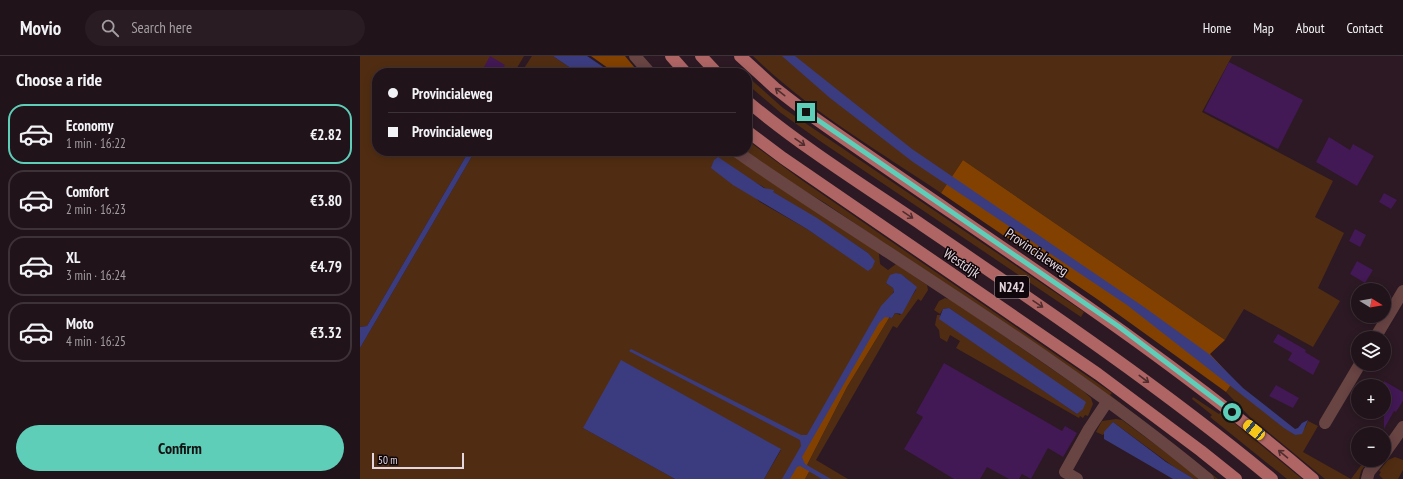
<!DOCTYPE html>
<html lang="en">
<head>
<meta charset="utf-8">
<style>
	:root { --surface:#21131a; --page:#291c23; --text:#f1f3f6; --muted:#a29ea2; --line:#3e3239; --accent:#5eceb8 }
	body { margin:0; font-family:"PT Sans Narrow",sans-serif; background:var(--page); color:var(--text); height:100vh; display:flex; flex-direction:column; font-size:15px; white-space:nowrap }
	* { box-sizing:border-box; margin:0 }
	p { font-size:13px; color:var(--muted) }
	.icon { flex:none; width:22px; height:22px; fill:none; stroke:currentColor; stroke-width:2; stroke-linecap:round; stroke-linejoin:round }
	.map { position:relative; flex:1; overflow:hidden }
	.details { display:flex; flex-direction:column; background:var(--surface); width:360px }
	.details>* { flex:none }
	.guide { position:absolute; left:12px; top:12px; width:380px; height:88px; border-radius:16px; box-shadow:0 2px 10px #0003,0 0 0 1px var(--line); display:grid; align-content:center; height:88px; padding:0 16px; background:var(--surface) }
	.needle { width:26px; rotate:101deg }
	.fabs { position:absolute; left:991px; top:227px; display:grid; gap:8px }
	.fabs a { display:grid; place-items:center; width:40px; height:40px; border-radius:50%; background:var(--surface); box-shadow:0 2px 10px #0003,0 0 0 1px var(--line); font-size:20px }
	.scale { position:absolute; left:12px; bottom:10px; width:92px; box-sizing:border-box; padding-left:4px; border:2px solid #e5d7de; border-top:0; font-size:11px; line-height:14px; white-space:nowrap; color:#e5d7de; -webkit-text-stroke:3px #0f070b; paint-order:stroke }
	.end { position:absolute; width:18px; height:18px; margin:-9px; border:5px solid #5eceb8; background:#111; box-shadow:0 0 0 2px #111 }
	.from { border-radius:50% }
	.car { position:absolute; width:12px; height:24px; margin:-12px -6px; border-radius:5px; box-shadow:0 0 3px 1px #0007; background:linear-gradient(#f5c518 24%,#345 0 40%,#f5c518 0 76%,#345 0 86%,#f5c518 0) }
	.guide b { display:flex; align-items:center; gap:14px; height:38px; font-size:15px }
	.guide b+b { border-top:1px solid var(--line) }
	.guide i { width:10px; height:10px; background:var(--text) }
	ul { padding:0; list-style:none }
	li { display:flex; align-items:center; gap:12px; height:60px; margin:0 8px 6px; padding:0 8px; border:2px solid var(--line); border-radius:16px }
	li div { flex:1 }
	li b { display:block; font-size:15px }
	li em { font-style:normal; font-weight:600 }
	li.active { border-color:var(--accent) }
	li>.icon { width:36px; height:36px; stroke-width:1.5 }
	h2 { padding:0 16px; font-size:18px; line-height:48px }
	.primary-button { display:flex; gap:8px; margin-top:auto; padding:8px 16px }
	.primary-button a { flex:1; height:46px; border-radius:24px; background:var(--accent); color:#111; font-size:16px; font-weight:600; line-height:46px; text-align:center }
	header { display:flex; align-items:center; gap:24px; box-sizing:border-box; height:56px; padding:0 20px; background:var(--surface); border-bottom:1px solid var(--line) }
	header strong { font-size:19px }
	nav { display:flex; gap:22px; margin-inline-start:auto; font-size:14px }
	.search { width:280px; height:36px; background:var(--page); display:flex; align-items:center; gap:10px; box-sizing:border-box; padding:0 14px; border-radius:22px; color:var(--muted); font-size:15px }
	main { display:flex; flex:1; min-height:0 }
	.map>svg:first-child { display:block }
	.green { fill:#502d12; fill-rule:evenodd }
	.forest { fill:#824100 }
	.water { fill:#3b3c7f }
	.building { fill:#421855 }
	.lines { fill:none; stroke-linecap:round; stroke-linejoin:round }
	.minor { stroke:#684443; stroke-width:12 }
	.major { stroke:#ae6564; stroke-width:12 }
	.oneway { stroke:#4f2d2f }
	.route { stroke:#5eceb8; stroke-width:5 }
	.labels { text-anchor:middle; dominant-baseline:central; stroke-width:3; stroke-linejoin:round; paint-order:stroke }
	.shield { fill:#0f070b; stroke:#a5999f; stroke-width:1 }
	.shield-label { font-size:13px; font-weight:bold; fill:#e5d7de }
	.street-label { font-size:14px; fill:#e5d7de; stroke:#0f070b }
</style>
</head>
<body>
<header>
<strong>Movio</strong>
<div class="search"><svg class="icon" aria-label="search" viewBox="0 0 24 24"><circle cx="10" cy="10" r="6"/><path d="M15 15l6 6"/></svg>Search here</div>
<nav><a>Home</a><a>Map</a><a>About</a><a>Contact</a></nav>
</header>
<main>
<section class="details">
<h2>Choose a ride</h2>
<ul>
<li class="active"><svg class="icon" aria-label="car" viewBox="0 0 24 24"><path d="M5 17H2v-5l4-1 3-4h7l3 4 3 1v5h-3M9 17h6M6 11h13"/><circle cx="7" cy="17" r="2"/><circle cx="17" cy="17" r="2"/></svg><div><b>Economy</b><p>1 min · 16:22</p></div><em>€2.82</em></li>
<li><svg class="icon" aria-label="car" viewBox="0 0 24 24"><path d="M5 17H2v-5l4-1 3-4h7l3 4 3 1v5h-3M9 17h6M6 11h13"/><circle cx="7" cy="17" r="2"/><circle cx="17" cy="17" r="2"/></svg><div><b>Comfort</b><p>2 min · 16:23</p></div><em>€3.80</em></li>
<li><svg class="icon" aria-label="car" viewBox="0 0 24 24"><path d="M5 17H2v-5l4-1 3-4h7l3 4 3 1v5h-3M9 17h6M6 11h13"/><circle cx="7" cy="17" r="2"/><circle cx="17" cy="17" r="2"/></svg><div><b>XL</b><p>3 min · 16:24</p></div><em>€4.79</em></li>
<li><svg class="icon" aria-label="car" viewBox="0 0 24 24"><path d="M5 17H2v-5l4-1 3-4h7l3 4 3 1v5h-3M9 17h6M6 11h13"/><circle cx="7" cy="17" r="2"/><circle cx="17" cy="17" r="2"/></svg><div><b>Moto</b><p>4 min · 16:25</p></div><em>€3.32</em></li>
</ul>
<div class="primary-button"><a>Confirm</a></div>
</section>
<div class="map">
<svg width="1043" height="423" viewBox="0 0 1043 423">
	<rect width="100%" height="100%" fill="#2c1923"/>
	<g class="green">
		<polygon points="0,0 164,0 154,17 17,17 17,95 109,95 7,270 0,271"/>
		<polygon points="172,0 193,0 218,17 161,17"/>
		<path d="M393 0H872L842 56 973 125 955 161 984 177 958 232 980 245 953 291 884 253 865 284 603 104 581 137C517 94 448 54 393 0Z"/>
		<polygon points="387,20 423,52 724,256 721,261 460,85 421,57 387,28"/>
		<polygon points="387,84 443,125 752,337 750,339 858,423 855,423 716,318 465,147 425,123 384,95 387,95"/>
		<path d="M115 95H369L516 191 519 198 520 208 528 214 536 208 567 229 568 234 561 245 558 243 537 272 533 270 456 404 488 423H445L451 412 447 409 487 331 529 262H532L535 257 540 259 556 234C551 226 545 219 536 217L526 227 533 232 534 235 424 423H404L421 394 223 372 315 423H0V292ZM354 104C408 132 458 163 508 197L512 212 508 214 447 173 400 146Z"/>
		<polygon points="585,242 592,244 722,334 731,342 733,348 728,360 725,359 723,362 720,360 719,362 596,292 600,285 590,279 587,286 580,282 579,274 575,269 577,259 580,259 580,263 717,358 725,348 589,252 583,253 580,258 574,254 579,245"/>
		<polygon points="870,329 932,377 935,379 945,372 948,365 958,370 943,396 991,423 1005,404 1009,404 1001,415 999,423 965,423 890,361 866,336"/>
		<polygon points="833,341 859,358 861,356 942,423 927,423 850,361 852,359 832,343"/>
		<polygon points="756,363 762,364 842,423 834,423 814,411 753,366 743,379 736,376 742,365"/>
		<polygon points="1035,401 1043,404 1043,414 1038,423 1023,423 1019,419 1021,416 1019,415 1028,404"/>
	</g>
	<g class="forest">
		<polygon points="231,0 265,0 279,17 255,17"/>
		<polygon points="603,104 865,284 850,298 874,324 866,336 737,243 581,137"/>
		<polygon points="528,243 529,262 487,331 447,409 451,412 445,423 424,423"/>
	</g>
	<g class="water">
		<polygon points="193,0 227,0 252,17 218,17"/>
		<polygon points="422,0 435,0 552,93 784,251 849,298 883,332 935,373 938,372 942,367 948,364 942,378 935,379 924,372 767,249 553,106 470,42"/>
		<polygon points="109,95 115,95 0,292 0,271 7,270"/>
		<polygon points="358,101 404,132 414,134 413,136 457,162 508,197 515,205 512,212 508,215 447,173 373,129 351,112 354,104"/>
		<polygon points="536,217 541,218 557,231 542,258 535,257 532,262 525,261 519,267 442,401 445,408 471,423 462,423 440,410 437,411 430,423 422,423 441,390 440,384 269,295 271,293 441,379 447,379 521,250 534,236 533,232 526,227 530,219"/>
		<polygon points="589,252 726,346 723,353 717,358 579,263 583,253"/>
		<polygon points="261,304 421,393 404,423 315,423 223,372"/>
		<polygon points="753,366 806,406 834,423 813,423 744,383 744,376"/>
	</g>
	<g class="building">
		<polygon points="130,0 145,9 140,17 130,17 123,13"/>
		<polygon points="869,6 943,44 918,93 844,55"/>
		<polygon points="969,81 990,94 993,88 1014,100 997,130 956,106"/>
		<polygon points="1024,137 1037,144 1031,153 1019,146"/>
		<polygon points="995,173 1006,179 1000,191 989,185"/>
		<polygon points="997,205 1013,214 1005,227 990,218"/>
		<polygon points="918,278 946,294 945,296 960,305 953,319 928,304 932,297 913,286"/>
		<polygon points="584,307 702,375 705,370 717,377 703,401 688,392 671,423 662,418 659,423 649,423 627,411 620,423 594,423 544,393 563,361 556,357"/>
		<polygon points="1024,325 1043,336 1043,345 1036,356 1034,355 1024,373"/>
		<polygon points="916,329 939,342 933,352 909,340"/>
	</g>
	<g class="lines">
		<g class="minor">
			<polyline points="275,0 290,17"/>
			<path d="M376 95C422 128 470 158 517 189 630 263 744 337 848 423"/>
			<polyline points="1015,282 1043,235"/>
			<polyline points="965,367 1000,308"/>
			<polyline points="1024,398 1043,371"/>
			<polyline points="717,423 705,416 729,373 747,346"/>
			<polyline points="1007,423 1009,416 1019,404"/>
		</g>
		<g class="major">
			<polyline points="311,0 326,17"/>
			<polyline points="341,0 357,17"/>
			<path d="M380 0 415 32 446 56C617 177 794 287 953 423"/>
			<path d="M387 45C442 91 503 129 562 169 681 250 801 331 912 423"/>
			<polyline points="387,75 423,102 738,318 841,395 876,423"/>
		</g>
	</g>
	<defs><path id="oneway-shaft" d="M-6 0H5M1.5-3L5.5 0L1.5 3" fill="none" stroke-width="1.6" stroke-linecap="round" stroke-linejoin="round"/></defs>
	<g class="oneway">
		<use href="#oneway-shaft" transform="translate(420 36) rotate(-142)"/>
		<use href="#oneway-shaft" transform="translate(440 86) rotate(35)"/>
		<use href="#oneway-shaft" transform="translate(548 159) rotate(34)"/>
		<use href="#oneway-shaft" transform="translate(678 248) rotate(34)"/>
		<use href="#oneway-shaft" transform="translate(784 323) rotate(37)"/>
		<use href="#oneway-shaft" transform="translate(923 398) rotate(-140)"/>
	</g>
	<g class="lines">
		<polyline class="route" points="446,56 758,270 872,356"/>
	</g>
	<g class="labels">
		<rect class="shield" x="635" y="220" width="34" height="22" rx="3"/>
		<g class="shield-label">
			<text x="652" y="231">N242</text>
		</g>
		<g class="street-label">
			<text transform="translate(677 196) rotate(34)">Provincialeweg</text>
			<text transform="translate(602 207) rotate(34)">Westdijk</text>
		</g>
	</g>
</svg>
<div class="fabs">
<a><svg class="needle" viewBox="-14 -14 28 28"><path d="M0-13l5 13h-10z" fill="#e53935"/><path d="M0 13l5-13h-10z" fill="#a29ea2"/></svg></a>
<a><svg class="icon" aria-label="layers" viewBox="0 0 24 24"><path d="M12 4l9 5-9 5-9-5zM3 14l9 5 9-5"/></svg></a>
<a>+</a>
<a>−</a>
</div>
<div class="scale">50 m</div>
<i class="end from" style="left:872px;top:356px"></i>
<i class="end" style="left:446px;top:56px"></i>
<i class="car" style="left:894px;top:374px;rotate:309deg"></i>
<div class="guide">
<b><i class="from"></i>Provincialeweg</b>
<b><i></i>Provincialeweg</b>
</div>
</div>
</main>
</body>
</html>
